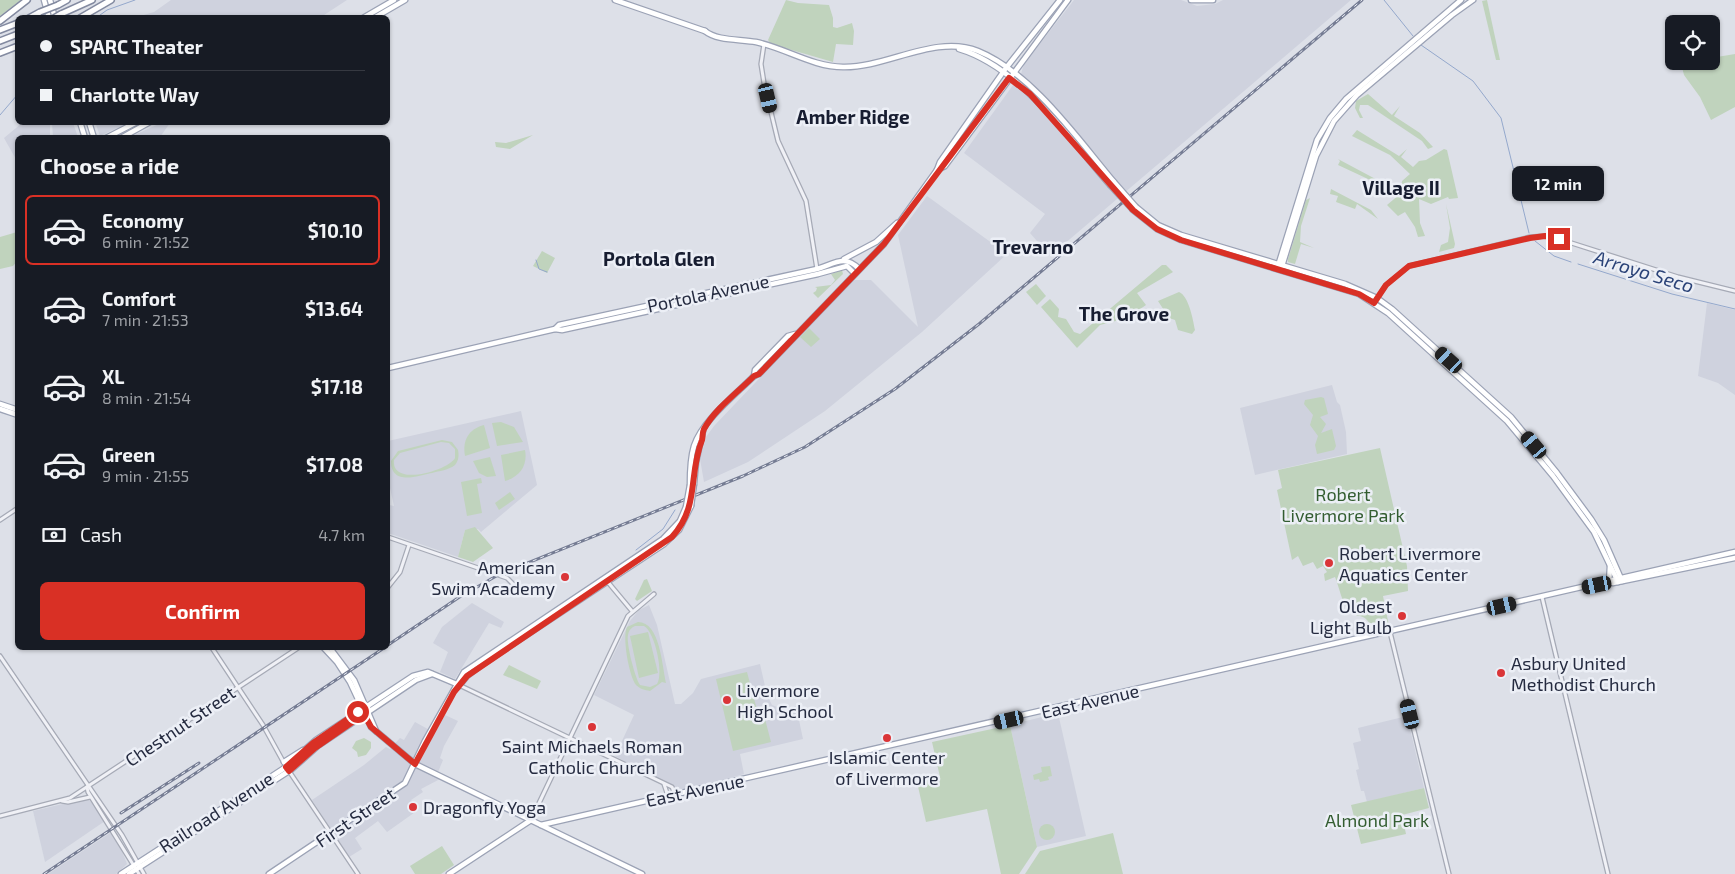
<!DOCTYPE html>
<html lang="en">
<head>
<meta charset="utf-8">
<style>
	:root { --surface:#171b24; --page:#20242c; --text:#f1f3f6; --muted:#9ea1a6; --line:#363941; --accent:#d93025 }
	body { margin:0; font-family:"Exo 2",sans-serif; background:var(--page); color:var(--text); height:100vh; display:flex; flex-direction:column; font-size:19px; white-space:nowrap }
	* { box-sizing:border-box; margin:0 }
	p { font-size:16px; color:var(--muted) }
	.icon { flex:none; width:28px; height:28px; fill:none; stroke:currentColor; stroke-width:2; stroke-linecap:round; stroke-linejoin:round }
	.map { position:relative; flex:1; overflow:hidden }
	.panel { position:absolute; left:15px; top:135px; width:375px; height:515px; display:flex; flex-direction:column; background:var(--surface); border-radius:8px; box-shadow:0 1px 4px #0004 }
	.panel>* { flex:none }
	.hud { position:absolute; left:15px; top:15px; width:375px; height:110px; border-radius:8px; box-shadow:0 1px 4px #0004; display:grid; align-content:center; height:110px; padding:0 25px; background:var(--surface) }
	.tools { position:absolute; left:1665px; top:15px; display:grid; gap:10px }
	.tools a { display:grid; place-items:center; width:55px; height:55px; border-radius:8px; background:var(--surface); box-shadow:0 1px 4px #0004; font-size:25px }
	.end { position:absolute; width:22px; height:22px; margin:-11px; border:6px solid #d93025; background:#fff; box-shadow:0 0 0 2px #fff }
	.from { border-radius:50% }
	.bubble { position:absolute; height:35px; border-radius:8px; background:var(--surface); box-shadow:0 1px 4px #0004; font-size:16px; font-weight:700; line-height:35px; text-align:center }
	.car { position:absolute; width:15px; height:30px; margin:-15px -8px; border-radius:6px; box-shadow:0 0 4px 1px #0007; background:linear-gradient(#222 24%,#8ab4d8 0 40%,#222 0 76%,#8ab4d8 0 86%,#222 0) }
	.hud b { display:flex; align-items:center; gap:18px; height:48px; font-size:19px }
	.hud b+b { border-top:1px solid var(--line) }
	.hud i { width:12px; height:12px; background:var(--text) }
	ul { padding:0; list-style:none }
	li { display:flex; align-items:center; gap:15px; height:70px; margin:0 10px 8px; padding:0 15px; border:2px solid transparent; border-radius:8px }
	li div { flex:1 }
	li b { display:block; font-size:19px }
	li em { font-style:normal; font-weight:700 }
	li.on { border-color:var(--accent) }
	li>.icon { width:45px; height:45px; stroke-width:1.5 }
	h2 { padding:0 25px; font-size:22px; line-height:60px }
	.pay { display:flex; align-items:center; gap:12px; height:55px; padding:0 25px; font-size:19px }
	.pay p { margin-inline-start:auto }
	.button { display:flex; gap:10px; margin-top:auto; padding:10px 25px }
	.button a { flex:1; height:58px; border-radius:8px; background:var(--accent); color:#fff; font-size:20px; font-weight:700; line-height:58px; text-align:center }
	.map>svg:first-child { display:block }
	.built { fill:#cfd2de }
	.green { fill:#c0d3bd; fill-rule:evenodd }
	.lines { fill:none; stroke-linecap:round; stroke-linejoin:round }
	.stream { stroke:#94a8cc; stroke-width:1 }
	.minor-casing { stroke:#a6aab6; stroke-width:5.5 }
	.major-casing { stroke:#9ba2b5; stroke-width:7 }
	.highway-casing { stroke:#838aa0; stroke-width:8 }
	.minor { stroke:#f0f1f6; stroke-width:3 }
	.major { stroke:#fff; stroke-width:4.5 }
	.highway { stroke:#fff; stroke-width:5 }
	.rail-casing { stroke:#757c93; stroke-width:3 }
	.rail { stroke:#eceff6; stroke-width:1; stroke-dasharray:4; stroke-linecap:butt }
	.major-bridge-casing { stroke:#9ba2b5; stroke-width:7; stroke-linecap:butt }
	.highway-bridge-casing { stroke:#838aa0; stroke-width:8; stroke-linecap:butt }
	.major-bridge { stroke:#fff; stroke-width:4.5 }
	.highway-bridge { stroke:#fff; stroke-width:5 }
	.route { stroke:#d93025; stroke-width:6 }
	.poi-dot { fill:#da3538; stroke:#eceff6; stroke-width:2 }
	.labels { text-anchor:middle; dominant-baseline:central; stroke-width:5; stroke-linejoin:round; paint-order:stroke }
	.street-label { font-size:18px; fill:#252b40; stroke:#eceff6 }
	.park-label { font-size:18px; fill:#335d31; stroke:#eceff6 }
	.poi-label { font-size:18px; fill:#252b40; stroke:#eceff6; text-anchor:start }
	.neighbourhood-label { font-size:19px; font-weight:bold; fill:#171d31; stroke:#eceff6 }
	.water-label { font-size:19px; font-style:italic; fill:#2b4378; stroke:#eceff6 }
</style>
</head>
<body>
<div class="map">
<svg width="1735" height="874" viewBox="0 0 1735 874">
	<rect width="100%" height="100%" fill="#dde0e8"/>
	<g class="built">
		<polygon points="171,0 347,0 321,17 137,17 154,12"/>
		<polygon points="1074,0 1181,0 1197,6 1215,4 1223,0 1351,0 1050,256 1030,233 1045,214 964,153 1021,74 1024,64"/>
		<polygon points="95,122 128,122 128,123 100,136"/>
		<polygon points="22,123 50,123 50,137 18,138 17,161 4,138"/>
		<polygon points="52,123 73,123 78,137 53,137"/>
		<polygon points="161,123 170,123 160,137 130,137"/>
		<polygon points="927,196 1007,254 922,332 825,411 748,462 704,482 700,459 706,437 714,426 849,284 855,280 871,280 918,327 898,235"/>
		<polygon points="1707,303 1735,310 1735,395 1718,383 1698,376"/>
		<polygon points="1332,385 1337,402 1340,405 1346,432 1347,454 1255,475 1240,408"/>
		<polygon points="521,411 537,485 481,532 478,529 465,530 458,557 388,533 388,510 389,505 394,506 388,479 388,441"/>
		<polygon points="472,603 504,622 501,628 489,623 455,679 440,672 448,652 433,643 442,627"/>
		<polygon points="649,605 657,625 675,704 681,704 693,693 701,679 760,664 767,695 772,705 782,709 796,706 803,739 740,754 744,774 675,794 671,787 615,756 634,715 594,695 630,621 639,610"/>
		<polygon points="1058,713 1086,836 1037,847 1010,725"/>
		<polygon points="445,715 458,721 444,746 440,758 443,760 436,777 440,779 421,789 423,792 411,800 418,810 387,832 378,821 355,838 362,849 349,857 312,800 364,765 386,747 390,749 400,738 404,740 415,722 435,733"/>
		<polygon points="1407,716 1424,788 1367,802 1364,791 1361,791 1356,770 1359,769 1353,743 1361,741 1358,728"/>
		<polygon points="88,798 105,821 45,862 33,811"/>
		<polygon points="110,833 120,846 127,864 116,874 48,874"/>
	</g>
	<g class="green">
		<polygon points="0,0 21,0 0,16"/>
		<polygon points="786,0 798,3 829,5 833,18 833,27 837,28 852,23 854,31 853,45 836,44 833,62 771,44 768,40"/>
		<polygon points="1487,0 1500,60 1496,60 1482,1"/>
		<polygon points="1735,54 1735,107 1711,120 1700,97 1684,75 1681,63 1711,61 1711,58"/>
		<polygon points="1368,94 1392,115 1400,106 1394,116 1420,133 1433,147 1428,149 1422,141 1368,105 1360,105 1359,110 1363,118 1360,118 1355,108 1356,101"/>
		<polygon points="1357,130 1399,156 1407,149 1401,157 1413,167 1419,161 1426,160 1444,149 1447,150 1458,198 1449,199 1448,197 1431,204 1419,199 1420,223 1425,236 1418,237 1415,227 1405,212 1398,216 1387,205 1400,194 1402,181 1410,174 1390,155 1352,136"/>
		<polygon points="533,135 510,149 496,147 495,142 506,143"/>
		<polygon points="1338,159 1383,183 1390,178 1383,186 1338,165 1340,161"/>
		<polygon points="1331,189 1371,210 1378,219 1357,204 1355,209 1336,202 1338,196 1330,194"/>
		<polygon points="1310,198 1301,226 1300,242 1314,248 1301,244 1295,264 1288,262 1288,259 1306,200"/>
		<polygon points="1446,204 1455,244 1454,248 1439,252 1441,245 1448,242 1450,228"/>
		<polygon points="17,232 17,261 13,266 0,269 0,237"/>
		<polygon points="542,251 555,258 547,273 533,266"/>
		<polygon points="1162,265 1166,265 1173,272 1137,293 1146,305 1127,318 1100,325 1077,348 1041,307 1050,299 1059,309 1058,317 1066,319 1074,332 1080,334"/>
		<polygon points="842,270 843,274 818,298 813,293 816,291 817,288 815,287 831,285 835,280 831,274"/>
		<polygon points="1036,284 1046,296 1037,305 1026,292"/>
		<path d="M1179 292C1189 296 1193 320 1195 330L1192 334 1178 330 1175 320 1169 318 1158 301Z"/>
		<polygon points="809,328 820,339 811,347 800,337"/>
		<polygon points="1321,397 1324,398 1328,414 1320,417 1326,424 1321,433 1332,429 1336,446 1334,450 1317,454 1315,445 1318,436 1310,425 1313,415 1304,404 1305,400"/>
		<polygon points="501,422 514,427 523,442 497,446 492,423"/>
		<path d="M484 425 490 448 465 456C462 440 469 429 484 425Z"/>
		<path d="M442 440 452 442 458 450C459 455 459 460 455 465 449 470 439 471 432 473 417 476 391 486 391 461L398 451ZM441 442 449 443 455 449V458C449 470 391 488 394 460L400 453Z"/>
		<path d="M1380 448 1407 566 1408 591 1383 596 1389 626 1374 631C1364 610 1359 620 1349 611 1342 604 1339 586 1335 577L1325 581 1324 574 1327 572 1323 566 1317 569 1313 562 1303 566 1298 556 1292 560 1277 490 1282 488 1278 470Z"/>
		<path d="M525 450C528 465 520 477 505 481L501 455Z"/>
		<polygon points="490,457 496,476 487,477 479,473 473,461"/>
		<polygon points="481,478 482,483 477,484 482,513 467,516 461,482"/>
		<polygon points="510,492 515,499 499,510 495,503"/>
		<polygon points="475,527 493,548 473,562 458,557 465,530"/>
		<polygon points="647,579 652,591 637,601 635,599 644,580"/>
		<path d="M638 622C660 622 662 665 666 683L662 682 650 691C645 690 640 689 636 685 629 676 622 637 627 627ZM635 626H644C655 632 664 674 657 684L650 687 640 685C635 678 626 643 628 635 629 630 631 628 635 626Z"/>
		<polygon points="648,632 658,673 639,678 630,636"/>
		<polygon points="509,665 541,681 537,689 503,675"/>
		<polygon points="747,672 756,706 765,719 771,742 733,751 716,679"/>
		<polygon points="1010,725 1037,847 1019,874 1001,874 987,809 926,822 917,782 940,777 932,742"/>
		<polygon points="364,738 371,742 371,748 366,755 358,757 357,752 352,748 356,741"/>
		<polygon points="1050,766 1052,776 1048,777 1049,780 1040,782 1039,779 1034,780 1033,775 1042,772 1041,767"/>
		<polygon points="1424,788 1429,808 1402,815 1406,834 1361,844 1351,805"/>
		<circle cx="1047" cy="832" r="8"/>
		<polygon points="1113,833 1123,874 1025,874 1040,851"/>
		<polygon points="442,846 454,865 441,874 415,874 410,866"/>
	</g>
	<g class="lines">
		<g class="stream">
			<polyline points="1384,0 1413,36"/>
			<polyline points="96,18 107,10 135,0"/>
			<polyline points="1421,45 1473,81 1501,118 1529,233"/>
			<polyline points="0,115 18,94"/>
			<polyline points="1535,241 1554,256 1571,262"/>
			<polyline points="536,260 539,269 547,272"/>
			<polyline points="1578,264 1672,294 1735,309"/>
			<polyline points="636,550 663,529 675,510"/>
		</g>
		<defs>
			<g id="minor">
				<polyline points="764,44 761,64 764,83 778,141 806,201 817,269"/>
				<polyline points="1374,303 1386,285 1409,266 1530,237 1545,236 1559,239 1678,277 1735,291"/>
				<polyline points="0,520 18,508"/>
				<polyline points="388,537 507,578 514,585"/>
				<polyline points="607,581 632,611"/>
				<polyline points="388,587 400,572 409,545"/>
				<polyline points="1542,597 1608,874"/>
				<polyline points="1390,632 1449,874"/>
				<polyline points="212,648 263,725 284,763"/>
				<polyline points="0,656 122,835 144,874"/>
				<polyline points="459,685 672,787 675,794"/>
				<polyline points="289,771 358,874"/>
				<polyline points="664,784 668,796"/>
				<polyline points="87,787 88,792 139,874"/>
				<polyline points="62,801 68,802 90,797"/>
				<polyline points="0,816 70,798 298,648"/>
				<polyline points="531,820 628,616 654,594"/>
			</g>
			<g id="major">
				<polyline points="44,0 49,18"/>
				<polyline points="50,0 55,18"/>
				<polyline points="615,0 705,31"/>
				<polyline points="1191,0 1213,0"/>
				<polyline points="363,18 394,0"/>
				<polyline points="374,18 405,0"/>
				<path d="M705 31C717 41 740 39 756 42 785 48 813 67 843 67 887 68 935 34 978 51 1032 73 1077 138 1114 182"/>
				<path d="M959 49C1020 67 1069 138 1110 185"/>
				<polyline points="80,122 85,138"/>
				<polyline points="89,122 94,138"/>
				<polyline points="106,138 137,122"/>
				<polyline points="121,138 150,122"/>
				<polyline points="937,170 945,166 1068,0"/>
				<polyline points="1136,207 1158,225 1181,235 1345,284 1377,298 1392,309 1511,417 1557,473 1591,519 1604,540 1622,581"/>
				<polyline points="1133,210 1157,229 1181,240 1359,294 1388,313 1507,421 1553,476 1594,532 1618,582"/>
				<polyline points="844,259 876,242 897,223"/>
				<polyline points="1278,266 1317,140 1330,118 1346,99 1461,0"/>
				<polyline points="1282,266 1316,156 1334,121 1357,95 1452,15 1473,0"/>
				<polyline points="555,329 562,330 818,274 847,266 854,273"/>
				<path d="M388 368 555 329 559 325 817 269C834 264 845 254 859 269"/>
				<polyline points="754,376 755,370 788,336 795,334"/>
				<polyline points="0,404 18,410"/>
				<polyline points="0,409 18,415"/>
				<polyline points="694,484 696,462 703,431"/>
				<path d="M690 485C690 472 690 459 694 446 702 421 735 395 754 376L759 374 884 244 937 170 940 162 1006 68 1060 0"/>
				<polyline points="1609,582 1613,583 1735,558"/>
				<polyline points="1609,582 1610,566"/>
				<polyline points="324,648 337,662 350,682 371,727 415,764 642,874"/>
				<polyline points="330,648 354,680 376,731"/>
				<polyline points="458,687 467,676 483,664 664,544 679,530 691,506"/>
				<polyline points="284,762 303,750"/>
				<polyline points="541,825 1735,552"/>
				<polyline points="121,874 283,769 316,740 413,676 428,672 459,685"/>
				<polyline points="129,874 292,769 319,745 416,680 432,674"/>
				<polyline points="269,874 405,783 425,741 464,672 663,539 680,521 686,507"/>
				<polyline points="449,874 531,820"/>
			</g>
			<g id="highway">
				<polyline points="58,5 67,0"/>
				<polyline points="61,14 92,0"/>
				<polyline points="29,18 40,12"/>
				<polyline points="80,18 111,0"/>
				<polyline points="0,21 27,0"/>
				<polyline points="0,30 18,23"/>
				<polyline points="0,41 18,34"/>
				<polyline points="0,53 18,46"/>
			</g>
		</defs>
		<use href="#minor" class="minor-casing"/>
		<use href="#major" class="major-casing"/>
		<use href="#highway" class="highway-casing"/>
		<use href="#minor" class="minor"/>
		<use href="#major" class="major"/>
		<use href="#highway" class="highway"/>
		<defs>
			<g id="rail">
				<polyline points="388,645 458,598 498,575 743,476 805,447 895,389 979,324 1362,0"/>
				<polyline points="121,813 199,763"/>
				<polyline points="44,874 384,648"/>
			</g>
		</defs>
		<use href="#rail" class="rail-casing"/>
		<use href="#rail" class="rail"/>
		<defs>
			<g id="major-bridge">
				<polyline points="1114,182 1136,207"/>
				<polyline points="1110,185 1133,210"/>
				<polyline points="691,506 694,484"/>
				<polyline points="686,507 690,485"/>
			</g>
			<g id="highway-bridge">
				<polyline points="40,12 58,5"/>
				<polyline points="54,18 61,14"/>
			</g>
		</defs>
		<use href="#major-bridge" class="major-bridge-casing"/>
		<use href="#highway-bridge" class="highway-bridge-casing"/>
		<use href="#major-bridge" class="major-bridge"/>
		<use href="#highway-bridge" class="highway-bridge"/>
	</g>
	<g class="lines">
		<path class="route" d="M358 712 313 743 286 767 289 771 315 748 364 714 371 727 415 764 454 692 467 676 672 537C700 506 688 475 702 440 703 437 702 433 704 429 715 409 738 392 754 376L759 374 884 244 1009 78 1030 94 1133 210 1157 229 1181 240 1359 294 1374 303 1386 285 1409 266 1530 238 1545 236 1559 239"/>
	</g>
	<g class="poi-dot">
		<circle cx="1329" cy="563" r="5"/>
		<circle cx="565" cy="577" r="5"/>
		<circle cx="1402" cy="616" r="5"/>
		<circle cx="1501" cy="673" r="5"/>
		<circle cx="727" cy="700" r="5"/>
		<circle cx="592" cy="727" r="5"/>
		<circle cx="887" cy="738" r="5"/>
		<circle cx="413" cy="807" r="5"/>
	</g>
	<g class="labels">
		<g class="street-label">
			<text transform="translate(708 293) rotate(-12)">Portola Avenue</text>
			<text transform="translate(1090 701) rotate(-13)">East Avenue</text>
			<text transform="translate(180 726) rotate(-34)">Chestnut Street</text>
			<text transform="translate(695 790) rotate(-12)">East Avenue</text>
			<text transform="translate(216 812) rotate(-33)">Railroad Avenue</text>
			<text transform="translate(355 817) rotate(-34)">First Street</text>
		</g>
		<g class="park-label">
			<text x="1343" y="494">Robert<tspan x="1343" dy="21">Livermore Park</tspan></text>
			<text x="1377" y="820">Almond Park</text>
		</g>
		<g class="poi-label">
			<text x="1339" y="553">Robert Livermore<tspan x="1339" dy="21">Aquatics Center</tspan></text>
			<text x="555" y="567" text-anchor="end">American<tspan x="555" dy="21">Swim Academy</tspan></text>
			<text x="1392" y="606" text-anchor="end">Oldest<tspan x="1392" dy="21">Light Bulb</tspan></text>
			<text x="1511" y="663">Asbury United<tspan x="1511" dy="21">Methodist Church</tspan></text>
			<text x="737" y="690">Livermore<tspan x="737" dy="21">High School</tspan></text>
			<text x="592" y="746" text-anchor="middle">Saint Michaels Roman<tspan x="592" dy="21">Catholic Church</tspan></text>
			<text x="887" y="757" text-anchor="middle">Islamic Center<tspan x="887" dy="21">of Livermore</tspan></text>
			<text x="423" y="807">Dragonfly Yoga</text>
		</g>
		<g class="neighbourhood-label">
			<text x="853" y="116">Amber Ridge</text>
			<text x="1401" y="187">Village II</text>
			<text x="1033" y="246">Trevarno</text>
			<text x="659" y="258">Portola Glen</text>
			<text x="1124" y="313">The Grove</text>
		</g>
		<g class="water-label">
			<text transform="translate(1644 271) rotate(17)">Arroyo Seco</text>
		</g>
	</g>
</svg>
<div class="tools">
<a><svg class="icon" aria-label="locate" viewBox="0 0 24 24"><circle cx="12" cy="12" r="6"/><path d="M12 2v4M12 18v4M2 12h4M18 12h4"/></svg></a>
</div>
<i class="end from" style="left:358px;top:712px"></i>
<i class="end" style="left:1559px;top:239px"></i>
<div class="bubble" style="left:1512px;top:166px;width:92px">12 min</div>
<i class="car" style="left:768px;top:98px;rotate:167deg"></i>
<i class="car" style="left:1449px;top:360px;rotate:312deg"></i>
<i class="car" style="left:1534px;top:445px;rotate:320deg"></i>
<i class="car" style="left:1597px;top:585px;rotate:258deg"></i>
<i class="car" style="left:1502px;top:606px;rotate:77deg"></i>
<i class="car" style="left:1410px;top:714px;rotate:346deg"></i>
<i class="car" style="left:1009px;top:720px;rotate:257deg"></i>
<div class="hud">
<b><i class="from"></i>SPARC Theater</b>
<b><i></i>Charlotte Way</b>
</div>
<section class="panel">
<h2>Choose a ride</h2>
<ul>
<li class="on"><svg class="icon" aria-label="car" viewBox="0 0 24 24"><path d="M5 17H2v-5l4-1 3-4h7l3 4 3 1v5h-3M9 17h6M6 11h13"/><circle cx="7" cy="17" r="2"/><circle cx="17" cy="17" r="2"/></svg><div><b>Economy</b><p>6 min · 21:52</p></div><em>$10.10</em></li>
<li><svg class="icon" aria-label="car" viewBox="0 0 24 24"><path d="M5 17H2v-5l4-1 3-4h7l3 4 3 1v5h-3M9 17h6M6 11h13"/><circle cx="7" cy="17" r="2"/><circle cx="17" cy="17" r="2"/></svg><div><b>Comfort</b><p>7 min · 21:53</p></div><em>$13.64</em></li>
<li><svg class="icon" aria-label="car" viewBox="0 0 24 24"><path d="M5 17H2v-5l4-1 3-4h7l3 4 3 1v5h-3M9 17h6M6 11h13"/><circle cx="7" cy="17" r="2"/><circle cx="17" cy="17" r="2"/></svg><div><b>XL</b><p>8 min · 21:54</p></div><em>$17.18</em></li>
<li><svg class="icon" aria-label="car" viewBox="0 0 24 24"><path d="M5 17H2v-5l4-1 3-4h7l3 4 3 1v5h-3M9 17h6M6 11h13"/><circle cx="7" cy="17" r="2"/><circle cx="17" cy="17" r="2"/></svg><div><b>Green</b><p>9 min · 21:55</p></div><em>$17.08</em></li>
</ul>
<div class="pay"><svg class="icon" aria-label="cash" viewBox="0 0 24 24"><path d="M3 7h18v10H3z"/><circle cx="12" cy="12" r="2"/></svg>Cash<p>4.7 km</p></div>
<div class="button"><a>Confirm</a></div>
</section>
</div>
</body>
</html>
